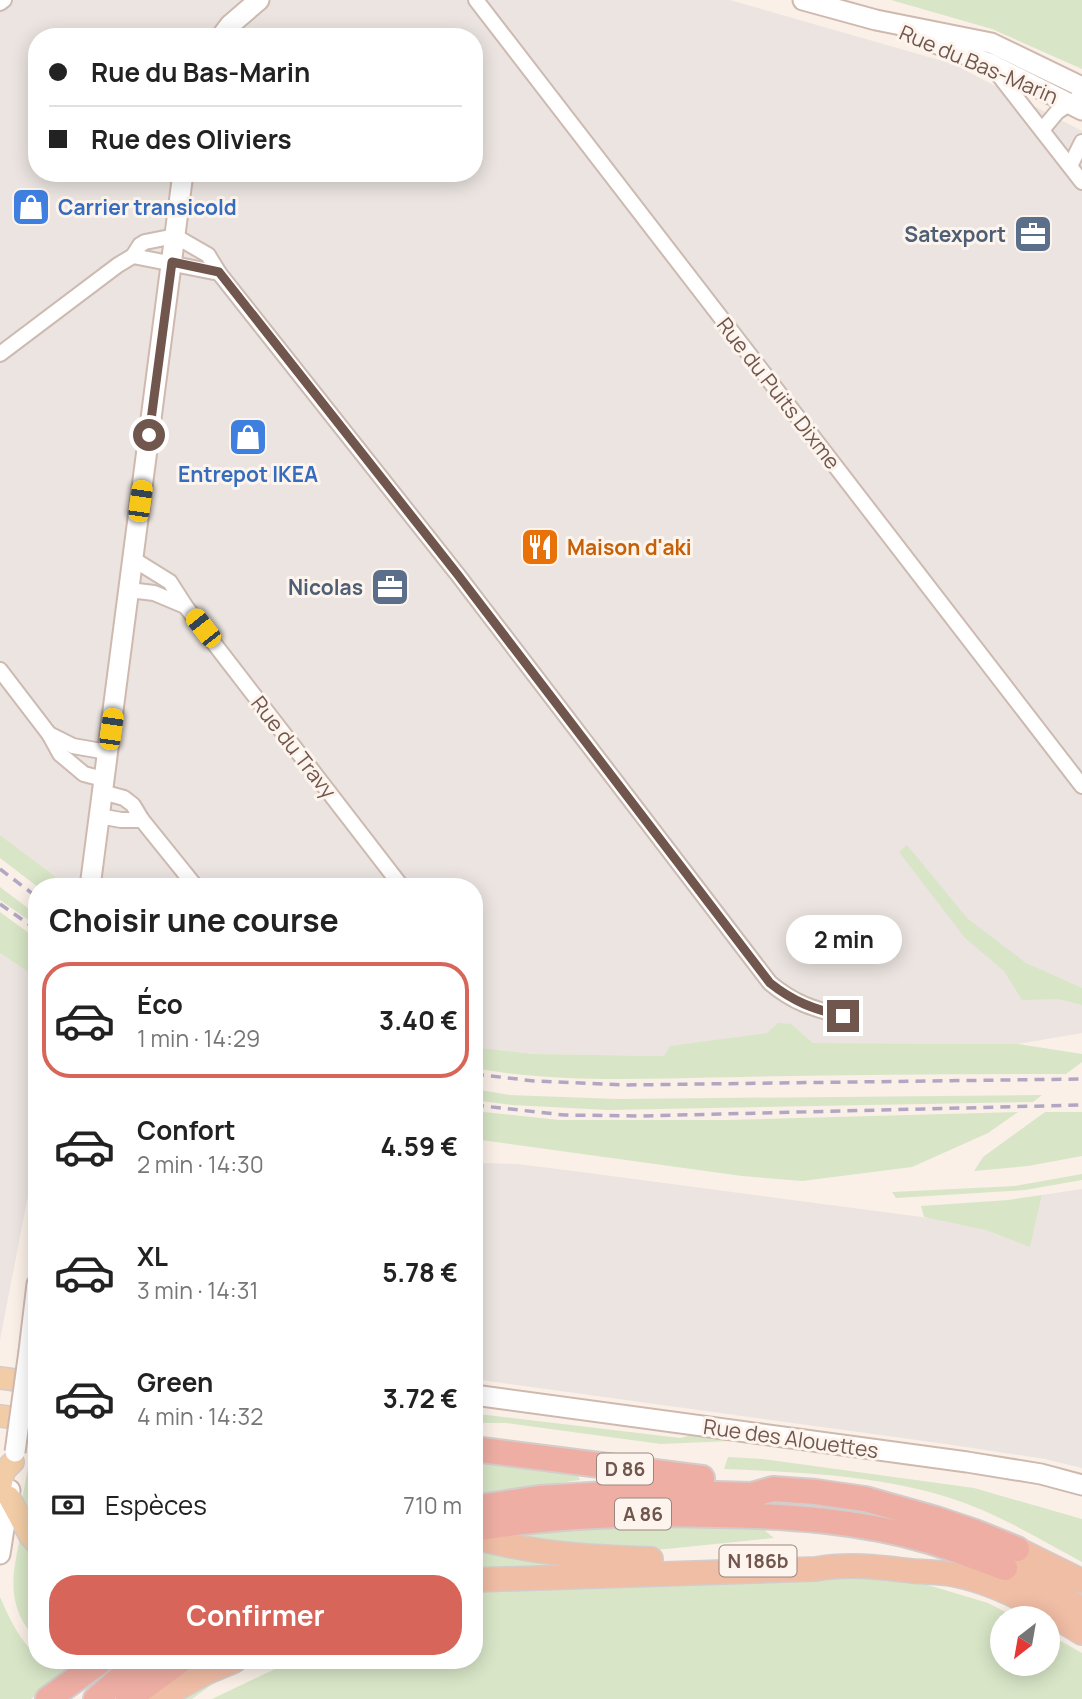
<!DOCTYPE html>
<html lang="fr">
<head>
<meta charset="utf-8">
<style>
	:root { --surface:#fff; --page:#f2f2f2; --text:#222; --muted:#767676; --line:#e0e0e0; --accent:#d86559 }
	body { margin:0; font-family:Manrope,sans-serif; background:var(--page); color:var(--text); height:100vh; display:flex; flex-direction:column; font-size:26px; white-space:nowrap }
	* { box-sizing:border-box; margin:0 }
	p { font-size:23px; color:var(--muted) }
	.icon { flex:none; width:38px; height:38px; fill:none; stroke:currentColor; stroke-width:2; stroke-linecap:round; stroke-linejoin:round }
	.map { position:relative; flex:1; overflow:hidden }
	.side { position:absolute; left:28px; top:878px; width:455px; height:791px; display:flex; flex-direction:column; background:var(--surface); border-radius:28px; box-shadow:0 4px 18px #0003 }
	.side>* { flex:none }
	.hud { position:absolute; left:28px; top:28px; width:455px; height:154px; border-radius:28px; box-shadow:0 4px 18px #0003; display:grid; align-content:center; height:154px; padding:0 21px; background:var(--surface) }
	.needle { width:46px; rotate:211deg }
	.tools { position:absolute; left:990px; top:1606px; display:grid; gap:14px }
	.tools a { display:grid; place-items:center; width:70px; height:70px; border-radius:50%; background:var(--surface); box-shadow:0 4px 18px #0003; font-size:35px }
	.end { position:absolute; width:32px; height:32px; margin:-16px; border:9px solid #71564e; background:#fff; box-shadow:0 0 0 4px #fff }
	.from { border-radius:50% }
	.bubble { position:absolute; height:49px; border-radius:24px; background:var(--surface); box-shadow:0 4px 18px #0003; font-size:23px; font-weight:700; line-height:49px; text-align:center }
	.car { position:absolute; width:21px; height:42px; margin:-21px -10px; border-radius:9px; box-shadow:0 0 5px 2px #0007; background:linear-gradient(#f5c518 24%,#345 0 40%,#f5c518 0 76%,#345 0 86%,#f5c518 0) }
	.hud b { display:flex; align-items:center; gap:24px; height:66px; font-size:26px }
	.hud b+b { border-top:2px solid var(--line) }
	.hud i { width:18px; height:18px; background:var(--text) }
	ul { padding:0; list-style:none }
	li { display:flex; align-items:center; gap:21px; height:116px; margin:0 14px 10px; padding:0 7px; border:4px solid transparent; border-radius:28px }
	li div { flex:1 }
	li b { display:block; font-size:26px }
	li em { font-style:normal; font-weight:700 }
	li.current { border-color:var(--accent) }
	li>.icon { width:63px; height:63px; stroke-width:1.5 }
	h2 { padding:0 21px; font-size:32px; line-height:84px }
	.pay { display:flex; align-items:center; gap:18px; height:77px; padding:0 21px; font-size:26px }
	.pay p { margin-inline-start:auto }
	.primary-button { display:flex; gap:14px; margin-top:auto; padding:14px 21px }
	.primary-button a { flex:1; height:80px; border-radius:28px; background:var(--accent); color:#fff; font-size:28px; font-weight:700; line-height:80px; text-align:center }
	.map>svg:first-child { display:block }
	.industrial { fill:#ebe4e0; fill-rule:evenodd }
	.green { fill:#d8e6c7 }
	.lines { fill:none; stroke-linecap:round; stroke-linejoin:round }
	.minor-casing { stroke:#cdbab1; stroke-width:18 }
	.secondary-casing { stroke:#cfb9af; stroke-width:23 }
	.primary-casing { stroke:#d4ccca; stroke-width:24 }
	.trunk-casing { stroke:#d4ccca; stroke-width:26 }
	.motorway-casing { stroke:#d4ccca; stroke-width:28 }
	.minor { stroke:#fff; stroke-width:14 }
	.secondary { stroke:#fff; stroke-width:19 }
	.primary { stroke:#f2cca6; stroke-width:21 }
	.trunk { stroke:#f0bda5; stroke-width:23 }
	.motorway { stroke:#eeaea4; stroke-width:24 }
	.rail { stroke:#b2a7c3; stroke-width:3.5; stroke-dasharray:10 7; stroke-linecap:butt }
	.secondary-bridge-casing { stroke:#cfb9af; stroke-width:23; stroke-linecap:butt }
	.secondary-bridge { stroke:#fff; stroke-width:19 }
	.route { stroke:#71564e; stroke-width:9 }
	.labels { text-anchor:middle; dominant-baseline:central; stroke-width:6; stroke-linejoin:round; paint-order:stroke }
	.shield { fill:#fdf5ed; stroke:#9b867e; stroke-width:2 }
	.shield-label { font-size:19px; font-weight:bold; fill:#71564e }
	.street-label { font-size:21px; fill:#71564e; stroke:#fdf5ed }
	.shop-label { font-size:21px; font-weight:bold; fill:#366cbe; stroke:#fdf5ed; text-anchor:start }
	.service-label { font-size:21px; font-weight:bold; fill:#4e5e75; stroke:#fdf5ed; text-anchor:end }
	.food-label { font-size:21px; font-weight:bold; fill:#c56008; stroke:#fdf5ed; text-anchor:start }
</style>
</head>
<body>
<div class="map">
<svg width="1082" height="1699" viewBox="0 0 1082 1699">
	<rect width="100%" height="100%" fill="#faf0e7"/>
	<g class="industrial">
		<path d="M0 0H730L953 64 1082 131V1033L1018 1044 794 1043 665 1056 535 1054 474 1047V887H69L0 835ZM37 37H474V173H37Z"/>
		<polygon points="0,953 37,978 37,1149 0,1340"/>
		<polygon points="474,1163 517,1164 581,1172 944,1220 986,1230 1030,1246 1042,1195 1082,1189 1082,1468 1045,1459 946,1444 474,1379"/>
	</g>
	<g class="green">
		<polygon points="891,0 1082,0 1082,69 992,29"/>
		<polygon points="0,835 69,887 38,887 0,858"/>
		<polygon points="907,845 968,919 1026,963 1082,988 1082,1005 1058,999 1022,1000 1004,971 965,938 899,852"/>
		<polygon points="0,887 37,915 37,926 0,900"/>
		<polygon points="0,912 37,939 37,978 0,953"/>
		<path d="M778 1023 791 1024 813 1043 1018 1044 1082 1054V1062L1066 1074C957 1074 849 1075 740 1077 651 1078 562 1084 474 1068V1047L535 1054 664 1056 670 1046 767 1033Z"/>
		<polygon points="474,1089 510,1095 617,1099 1042,1095 1033,1102 608,1110 512,1105 474,1100"/>
		<polygon points="474,1111 559,1120 727,1120 1018,1112 988,1133 912,1167 802,1181 742,1176 474,1139"/>
		<polygon points="1045,1112 1082,1112 1082,1156 1028,1166 974,1171 983,1157"/>
		<polygon points="1082,1174 1082,1180 1025,1190 896,1198 892,1192 1015,1186"/>
		<polygon points="1042,1195 1030,1247 986,1230 924,1217 921,1206 1008,1200"/>
		<polygon points="474,1409 476,1409 478,1414 680,1438 692,1435 731,1441 661,1444 507,1423 474,1423"/>
		<polygon points="35,1430 37,1430 37,1535 22,1500"/>
		<polygon points="474,1455 574,1468 580,1480 474,1496"/>
		<path d="M728 1457 763 1459 974 1488 1082 1519V1562C1038 1538 995 1512 947 1497 878 1475 796 1472 724 1469Z"/>
		<polygon points="758,1525 774,1538 666,1549 609,1552 510,1536 568,1526"/>
		<path d="M20 1539 37 1554V1640C7 1609 11 1578 20 1539Z"/>
		<polygon points="474,1548 561,1563 474,1573"/>
		<polygon points="847,1577 918,1582 988,1603 1019,1619 1003,1619 1003,1664 1048,1664 1048,1634 1082,1653 1082,1699 212,1699 292,1661 474,1661 474,1590"/>
		<path d="M0 1597C10 1620 19 1639 37 1656V1661C49 1661 61 1667 73 1670L31 1699H0Z"/>
		<polygon points="252,1661 264,1661 218,1680 192,1699 174,1699 214,1676"/>
	</g>
	<g class="lines">
		<defs>
			<g id="minor">
				<polyline points="476,0 1082,786"/>
				<polyline points="0,3 4,0"/>
				<polyline points="994,69 1082,182"/>
				<polyline points="1042,130 1057,112 1082,95"/>
				<polyline points="1070,166 1082,142"/>
				<polyline points="133,256 219,273"/>
				<path d="M0 354 118 265 133 256 140 245 145 242 175 236 208 255 219 273 458 575 770 983C794 1003 813 1009 843 1016"/>
				<polyline points="133,559 170,582 186,607 402,887"/>
				<polyline points="129,590 154,593 185,606"/>
				<polyline points="0,670 49,734 60,754 84,774 103,779"/>
				<polyline points="49,734 73,746 107,752"/>
				<polyline points="102,792 124,798 133,805 142,820 196,887"/>
				<polyline points="99,816 121,820 142,820"/>
			</g>
			<g id="secondary">
				<polyline points="803,0 876,20 991,43 1082,87"/>
				<polyline points="221,37 230,25 259,0"/>
				<polyline points="919,37 991,64 1082,110"/>
				<polyline points="90,887 183,173"/>
				<polyline points="29,1351 37,1284"/>
				<polyline points="474,1395 967,1462 1041,1474 1082,1485"/>
				<polyline points="0,1554 10,1490"/>
			</g>
			<g id="primary">
				<polyline points="0,1378 37,1383"/>
				<polyline points="0,1416 37,1421"/>
				<polyline points="0,1489 4,1471 13,1462"/>
				<polyline points="9,1497 30,1536 37,1544"/>
			</g>
			<g id="trunk">
				<path d="M474 1537C533 1554 590 1557 651 1559"/>
				<polyline points="1017,1549 1082,1581"/>
				<polyline points="1005,1568 1050,1589 1082,1609"/>
				<path d="M474 1580 816 1569C848 1563 879 1567 912 1571 925 1572 937 1572 950 1574 996 1582 1042 1609 1082 1633"/>
				<polyline points="159,1699 203,1674 234,1661"/>
			</g>
			<g id="motorway">
				<polyline points="474,1449 702,1478"/>
				<polyline points="474,1508 539,1498 643,1492 752,1495 773,1489 816,1492 865,1499 936,1519 975,1532 1017,1549"/>
				<path d="M474 1529C555 1515 636 1513 719 1515 789 1516 861 1521 929 1541 955 1549 980 1559 1005 1568"/>
				<polyline points="48,1699 101,1661"/>
				<polyline points="96,1699 140,1661"/>
				<polyline points="128,1699 180,1661"/>
			</g>
		</defs>
		<use href="#minor" class="minor-casing"/>
		<use href="#secondary" class="secondary-casing"/>
		<use href="#primary" class="primary-casing"/>
		<use href="#trunk" class="trunk-casing"/>
		<use href="#motorway" class="motorway-casing"/>
		<use href="#minor" class="minor"/>
		<use href="#secondary" class="secondary"/>
		<use href="#primary" class="primary"/>
		<use href="#trunk" class="trunk"/>
		<use href="#motorway" class="motorway"/>
		<g class="rail">
			<polyline points="0,869 37,897"/>
			<polyline points="0,904 37,930"/>
			<polyline points="474,1074 534,1081 625,1085 1082,1079"/>
			<polyline points="474,1105 564,1115 641,1116 1082,1105"/>
		</g>
		<defs>
			<polyline id="secondary-bridge" points="15,1452 29,1351"/>
		</defs>
		<use href="#secondary-bridge" class="secondary-bridge-casing"/>
		<use href="#secondary-bridge" class="secondary-bridge"/>
	</g>
	<g class="lines">
		<path class="route" d="M149 435 172 262 219 272 458 575 770 983C794 1002 813 1009 843 1016"/>
	</g>
	<defs>
		<symbol id="shop-square" viewBox="-11 -11 22 22"><rect x="-9" y="-9" width="18" height="18" rx="4" fill="#3f7fe0" stroke="#fdf5ed"/><path d="M-5-2.5h2.3a2.7 3.5 0 0 1 5.4 0H5L5.5 6h-11ZM-1.5-2.5h3a1.5 2.3 0 0 0-3 0Z" fill="#fff"/></symbol>
		<symbol id="office-square" viewBox="-11 -11 22 22"><rect x="-9" y="-9" width="18" height="18" rx="4" fill="#5c6f8a" stroke="#fdf5ed"/><path d="M-6-3h4V-5.5h4V-3h4V5H-6ZM-1-4.5V-3h2v-1.5ZM-6 0V1H6V0Z" fill="#fff"/></symbol>
		<symbol id="restaurant-square" viewBox="-11 -11 22 22"><rect x="-9" y="-9" width="18" height="18" rx="4" fill="#e8710a" stroke="#fdf5ed"/><path d="M-5-6h1v4h1v-4h1v4h1v-4h1v5L-1.5 .5V6h-2V.5L-5-1ZM5-6V6H3V1.5H1.5Q1.5-4 5-6Z" fill="#fff"/></symbol>
	</defs>
	<g fill-rule="evenodd">
		<use href="#shop-square" x="9" y="185" width="44" height="44"/>
		<use href="#office-square" x="1011" y="212" width="44" height="44"/>
		<use href="#shop-square" x="226" y="415" width="44" height="44"/>
		<use href="#restaurant-square" x="518" y="525" width="44" height="44"/>
		<use href="#office-square" x="368" y="565" width="44" height="44"/>
	</g>
	<g class="labels">
		<g class="shield">
			<rect x="597" y="1453.5" width="56" height="31" rx="5"/>
			<rect x="615" y="1498.5" width="56" height="31" rx="5"/>
			<rect x="719.5" y="1545.5" width="77" height="31" rx="5"/>
		</g>
		<g class="shield-label">
			<text x="625" y="1469">D 86</text>
			<text x="643" y="1514">A 86</text>
			<text x="758" y="1561">N 186b</text>
		</g>
		<g class="street-label">
			<text transform="translate(979 64) rotate(23)">Rue du Bas-Marin</text>
			<text transform="translate(779 393) rotate(52)">Rue du Puits Dixme</text>
			<text transform="translate(294 747) rotate(52)">Rue du Travy</text>
			<text transform="translate(791 1438) rotate(8)">Rue des Alouettes</text>
		</g>
		<g class="shop-label">
			<text x="58" y="207">Carrier transicold</text>
			<text x="248" y="474" text-anchor="middle">Entrepot IKEA</text>
		</g>
		<g class="service-label">
			<text x="1006" y="234">Satexport</text>
			<text x="363" y="587">Nicolas</text>
		</g>
		<g class="food-label">
			<text x="567" y="547">Maison d'aki</text>
		</g>
	</g>
</svg>
<div class="tools">
<a><svg class="needle" viewBox="-14 -14 28 28"><path d="M0-13l5 13h-10z" fill="#e53935"/><path d="M0 13l5-13h-10z" fill="#767676"/></svg></a>
</div>
<i class="end from" style="left:149px;top:435px"></i>
<i class="end" style="left:843px;top:1016px"></i>
<div class="bubble" style="left:786px;top:915px;width:116px">2 min</div>
<i class="car" style="left:140px;top:501px;rotate:8deg"></i>
<i class="car" style="left:203px;top:628px;rotate:322deg"></i>
<i class="car" style="left:111px;top:729px;rotate:8deg"></i>
<div class="hud">
<b><i class="from"></i>Rue du Bas-Marin</b>
<b><i></i>Rue des Oliviers</b>
</div>
<section class="side">
<h2>Choisir une course</h2>
<ul>
<li class="current"><svg class="icon" aria-label="car" viewBox="0 0 24 24"><path d="M5 17H2v-5l4-1 3-4h7l3 4 3 1v5h-3M9 17h6M6 11h13"/><circle cx="7" cy="17" r="2"/><circle cx="17" cy="17" r="2"/></svg><div><b>Éco</b><p>1 min · 14:29</p></div><em>3.40 €</em></li>
<li><svg class="icon" aria-label="car" viewBox="0 0 24 24"><path d="M5 17H2v-5l4-1 3-4h7l3 4 3 1v5h-3M9 17h6M6 11h13"/><circle cx="7" cy="17" r="2"/><circle cx="17" cy="17" r="2"/></svg><div><b>Confort</b><p>2 min · 14:30</p></div><em>4.59 €</em></li>
<li><svg class="icon" aria-label="car" viewBox="0 0 24 24"><path d="M5 17H2v-5l4-1 3-4h7l3 4 3 1v5h-3M9 17h6M6 11h13"/><circle cx="7" cy="17" r="2"/><circle cx="17" cy="17" r="2"/></svg><div><b>XL</b><p>3 min · 14:31</p></div><em>5.78 €</em></li>
<li><svg class="icon" aria-label="car" viewBox="0 0 24 24"><path d="M5 17H2v-5l4-1 3-4h7l3 4 3 1v5h-3M9 17h6M6 11h13"/><circle cx="7" cy="17" r="2"/><circle cx="17" cy="17" r="2"/></svg><div><b>Green</b><p>4 min · 14:32</p></div><em>3.72 €</em></li>
</ul>
<div class="pay"><svg class="icon" aria-label="cash" viewBox="0 0 24 24"><path d="M3 7h18v10H3z"/><circle cx="12" cy="12" r="2"/></svg>Espèces<p>710 m</p></div>
<div class="primary-button"><a>Confirmer</a></div>
</section>
</div>
</body>
</html>
